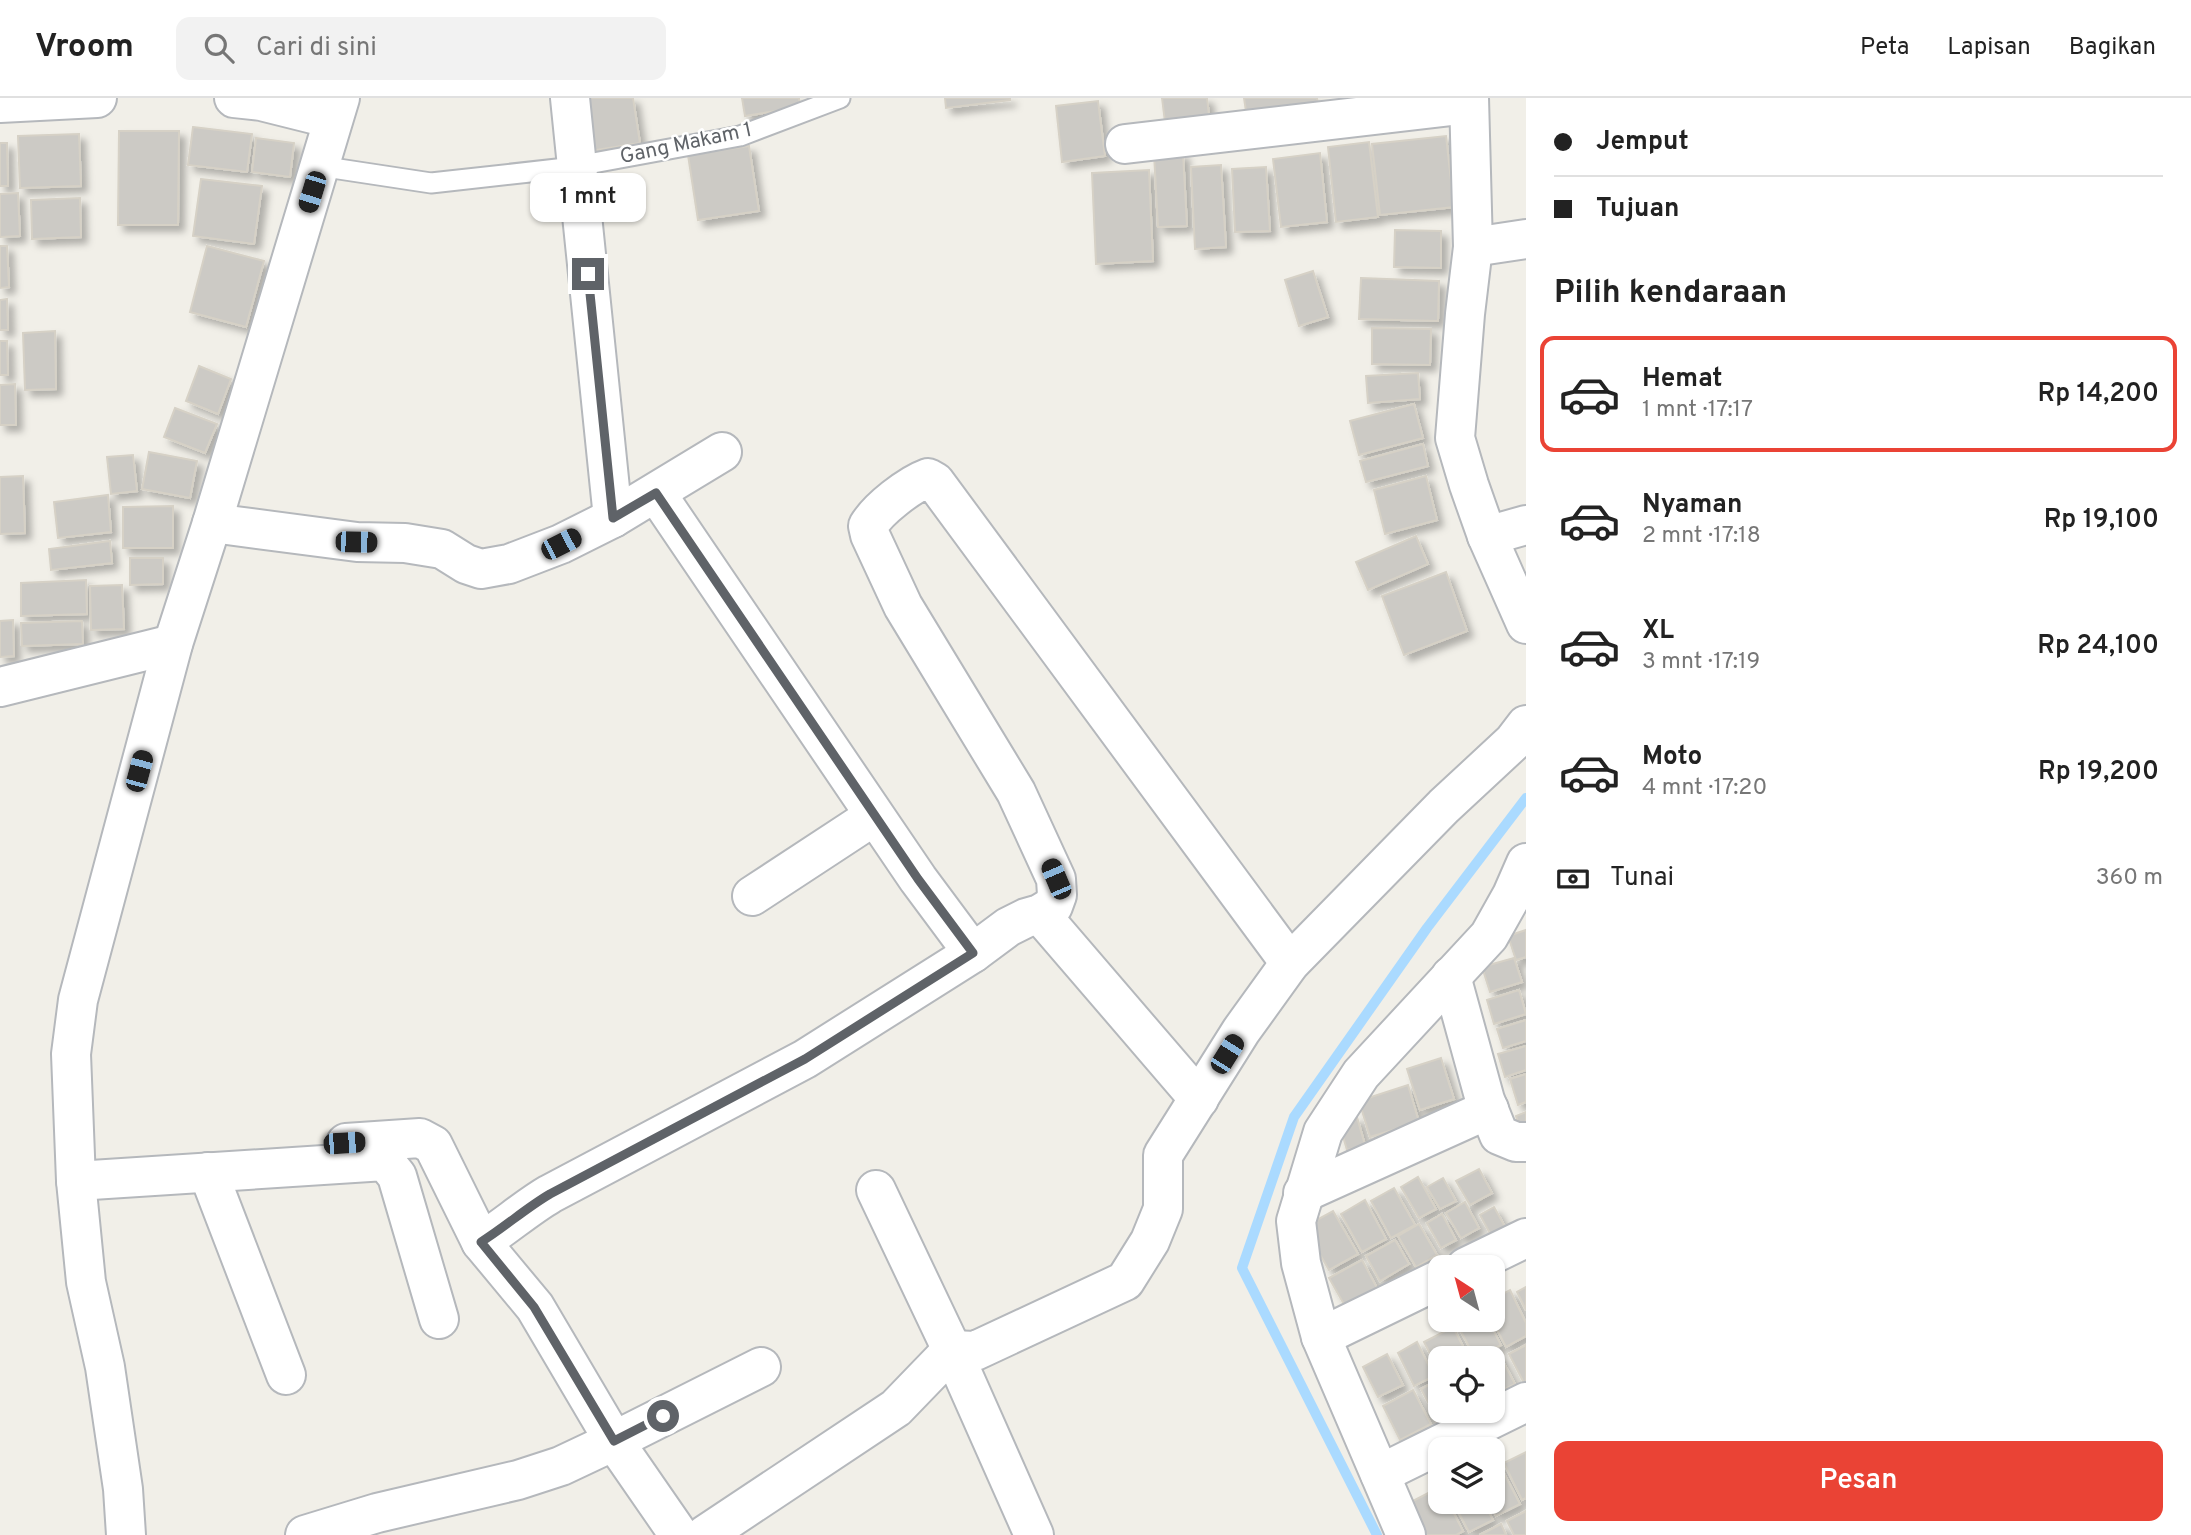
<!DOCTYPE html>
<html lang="id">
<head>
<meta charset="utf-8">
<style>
	:root { --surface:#fff; --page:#f2f2f2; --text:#222; --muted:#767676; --line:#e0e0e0; --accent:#ea4335 }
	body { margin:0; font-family:Overpass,sans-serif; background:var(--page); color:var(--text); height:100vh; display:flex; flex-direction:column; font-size:26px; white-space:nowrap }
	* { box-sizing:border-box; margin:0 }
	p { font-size:23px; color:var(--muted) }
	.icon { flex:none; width:38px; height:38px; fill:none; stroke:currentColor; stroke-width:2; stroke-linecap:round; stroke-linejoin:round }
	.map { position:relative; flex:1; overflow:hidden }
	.side { display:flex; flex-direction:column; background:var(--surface); width:665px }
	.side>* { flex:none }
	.top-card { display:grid; align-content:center; height:154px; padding:0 28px; background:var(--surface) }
	.needle { width:46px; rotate:324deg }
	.buttons { position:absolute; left:1428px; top:1157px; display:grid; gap:14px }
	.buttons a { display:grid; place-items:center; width:77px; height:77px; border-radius:14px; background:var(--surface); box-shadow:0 2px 5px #0004; font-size:35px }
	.end { position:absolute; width:32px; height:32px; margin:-16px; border:9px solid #5f6368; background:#fff; box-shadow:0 0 0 4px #fff }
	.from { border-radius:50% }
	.bubble { position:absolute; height:49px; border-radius:14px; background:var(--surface); box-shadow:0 2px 5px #0004; font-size:23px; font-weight:600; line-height:49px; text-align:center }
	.car { position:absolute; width:21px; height:42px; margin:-21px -10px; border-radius:9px; box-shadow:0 0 5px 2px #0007; background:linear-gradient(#222 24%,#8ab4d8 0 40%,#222 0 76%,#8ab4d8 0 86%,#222 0) }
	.top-card b { display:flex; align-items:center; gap:24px; height:66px; font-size:26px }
	.top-card b+b { border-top:2px solid var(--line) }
	.top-card i { width:18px; height:18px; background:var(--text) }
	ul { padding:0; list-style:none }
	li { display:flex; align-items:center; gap:21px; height:116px; margin:0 14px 10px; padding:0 14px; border:4px solid transparent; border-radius:14px }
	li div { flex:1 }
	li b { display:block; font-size:26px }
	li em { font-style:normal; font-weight:600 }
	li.current { border-color:var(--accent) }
	li>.icon { width:63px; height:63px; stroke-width:1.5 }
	h2 { padding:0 28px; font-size:32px; line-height:84px }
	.pay { display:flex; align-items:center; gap:18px; height:77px; padding:0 28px; font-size:26px }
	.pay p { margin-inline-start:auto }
	.button { display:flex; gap:14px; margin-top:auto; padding:14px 28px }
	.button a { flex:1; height:80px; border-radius:14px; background:var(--accent); color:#fff; font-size:28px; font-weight:600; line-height:80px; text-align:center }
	header { display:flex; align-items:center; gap:42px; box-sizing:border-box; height:98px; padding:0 35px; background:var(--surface); border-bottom:2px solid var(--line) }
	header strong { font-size:33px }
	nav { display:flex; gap:38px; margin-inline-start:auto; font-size:24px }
	.search { width:490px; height:63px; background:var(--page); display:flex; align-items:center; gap:18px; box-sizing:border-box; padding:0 24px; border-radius:14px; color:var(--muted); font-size:26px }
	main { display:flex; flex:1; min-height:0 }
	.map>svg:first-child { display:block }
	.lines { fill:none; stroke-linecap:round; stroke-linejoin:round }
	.stream { stroke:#aadaff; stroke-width:10 }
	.building { fill:#cccac5; stroke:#d6d1c6; stroke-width:2; filter:url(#shadow) }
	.service-casing { stroke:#b5b8bc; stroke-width:23 }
	.minor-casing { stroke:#b5b8bc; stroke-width:42 }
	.tertiary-casing { stroke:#b5b8bc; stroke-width:42 }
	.service { stroke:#fff; stroke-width:19 }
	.minor { stroke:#fff; stroke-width:38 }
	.tertiary { stroke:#fff; stroke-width:38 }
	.route { stroke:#5f6368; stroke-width:9 }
	.labels { text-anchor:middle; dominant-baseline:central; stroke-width:5; stroke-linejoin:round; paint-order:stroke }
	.street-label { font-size:21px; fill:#5f6368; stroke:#fff }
</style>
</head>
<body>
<header>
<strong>Vroom</strong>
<div class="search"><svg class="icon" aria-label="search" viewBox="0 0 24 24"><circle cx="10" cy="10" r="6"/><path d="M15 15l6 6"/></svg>Cari di sini</div>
<nav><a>Peta</a><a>Lapisan</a><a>Bagikan</a></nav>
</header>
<main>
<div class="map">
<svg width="1526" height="1437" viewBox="0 0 1526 1437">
	<defs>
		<filter id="shadow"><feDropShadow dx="6" dy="6" stdDeviation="3.5" flood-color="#0004"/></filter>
	</defs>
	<rect width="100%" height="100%" fill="#f1efe8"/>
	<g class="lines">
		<polyline class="stream" points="1377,1437 1242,1170 1294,1019 1427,830 1526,700"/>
	</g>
	<g class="building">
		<polygon points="582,0 633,0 640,45 590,53"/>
		<polygon points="742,0 799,0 800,9 745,18"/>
		<polygon points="945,0 1010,0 1010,2 946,10"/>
		<polygon points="1162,0 1207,0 1210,26 1166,32"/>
		<polygon points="1244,0 1317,0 1319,10 1247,20"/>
		<polygon points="1098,3 1105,58 1062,64 1056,8"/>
		<polygon points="193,29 252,36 247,74 188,67"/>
		<polygon points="119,33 179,33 178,127 118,127"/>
		<polygon points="79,36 81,88 20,90 18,38"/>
		<polygon points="1446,38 1454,109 1380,117 1372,46"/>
		<polygon points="256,40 294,45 290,79 252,74"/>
		<polygon points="1369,44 1378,119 1336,124 1328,49"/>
		<polygon points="0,45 7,45 8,88 0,88"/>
		<polygon points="749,48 759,113 698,122 688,57"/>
		<polygon points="1183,55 1187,128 1158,129 1154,56"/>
		<polygon points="1320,55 1327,124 1281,129 1273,61"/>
		<polygon points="1221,67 1226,149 1195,151 1191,69"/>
		<polygon points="1266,69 1270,133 1235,134 1232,71"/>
		<polygon points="1149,72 1153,163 1096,166 1092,75"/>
		<polygon points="201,81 262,88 254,146 193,138"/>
		<polygon points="18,95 20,138 0,139 0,96"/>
		<polygon points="80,100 81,139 32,141 31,102"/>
		<polygon points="1395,132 1441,133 1441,170 1394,169"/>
		<polygon points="0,148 7,148 9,189 0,190"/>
		<polygon points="207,148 264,163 246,229 190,214"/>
		<polygon points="1313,173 1328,219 1299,228 1285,182"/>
		<polygon points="1361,180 1439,183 1438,223 1359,221"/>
		<polygon points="7,201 8,232 0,232 0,202"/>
		<polygon points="1372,230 1431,231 1430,267 1372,266"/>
		<polygon points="55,233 56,291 25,292 23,235"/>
		<polygon points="0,243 7,243 8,277 0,277"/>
		<polygon points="199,268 231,281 218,316 186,303"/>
		<polygon points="1418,275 1420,301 1368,305 1366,278"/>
		<polygon points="15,286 16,327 0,327 0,287"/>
		<polygon points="1414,306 1423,340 1359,357 1350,323"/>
		<polygon points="175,310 217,326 205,355 164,339"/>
		<polygon points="1423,346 1428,368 1366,384 1360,363"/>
		<polygon points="149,354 197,363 190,400 142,391"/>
		<polygon points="133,357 137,393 111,396 107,359"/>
		<polygon points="23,378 25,435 0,436 0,379"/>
		<polygon points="1426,378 1437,422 1385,436 1374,392"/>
		<polygon points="108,397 111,434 58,440 54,404"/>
		<polygon points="173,408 173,450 123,450 123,409"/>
		<polygon points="1416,438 1428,466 1368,492 1356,464"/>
		<polygon points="110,443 112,465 51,472 49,451"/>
		<polygon points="130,460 163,460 163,486 130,487"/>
		<polygon points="1446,474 1467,533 1404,557 1382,498"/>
		<polygon points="86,482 87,516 21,518 21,485"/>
		<polygon points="122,487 124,531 91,532 90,488"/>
		<polygon points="13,522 14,558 0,559 0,523"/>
		<polygon points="82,523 83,546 22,548 21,525"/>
		<polygon points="1526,832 1526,859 1516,862 1508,838"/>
		<polygon points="1514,860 1522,884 1490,894 1482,869"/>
		<polygon points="1519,892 1526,916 1494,926 1487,902"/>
		<polygon points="1526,922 1526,943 1503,950 1497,931"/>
		<polygon points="1526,948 1526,972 1505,979 1498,956"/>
		<polygon points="1441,960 1454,1001 1420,1012 1407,971"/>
		<polygon points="1526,976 1526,1004 1518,1007 1510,981"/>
		<polygon points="1408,987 1419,1024 1370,1039 1359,1003"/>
		<polygon points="1526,1014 1526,1035 1521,1036 1516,1018"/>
		<polygon points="1357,1019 1365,1047 1347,1052 1339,1025"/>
		<polygon points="1479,1071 1492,1095 1470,1107 1456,1083"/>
		<polygon points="1418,1079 1436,1111 1419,1120 1401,1089"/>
		<polygon points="1443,1080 1456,1103 1440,1111 1427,1089"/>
		<polygon points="1394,1090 1415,1127 1391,1140 1371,1103"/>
		<polygon points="1365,1102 1386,1141 1362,1154 1341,1116"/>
		<polygon points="1465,1104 1479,1130 1461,1140 1446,1115"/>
		<polygon points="1494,1109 1508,1134 1493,1141 1480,1117"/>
		<polygon points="1333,1113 1358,1156 1329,1172 1304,1129"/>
		<polygon points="1442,1116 1456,1142 1441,1150 1427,1125"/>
		<polygon points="1419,1126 1437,1157 1416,1169 1398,1138"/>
		<polygon points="1395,1142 1409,1166 1380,1183 1366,1158"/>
		<polygon points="1362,1162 1377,1190 1345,1208 1329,1180"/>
		<polygon points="1526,1189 1526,1212 1517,1194"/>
		<polygon points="1510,1192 1526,1225 1526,1238 1506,1249 1492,1222 1493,1201"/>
		<polygon points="1461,1222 1488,1222 1501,1247 1475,1260 1456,1224"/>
		<polygon points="1453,1229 1469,1260 1440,1260 1440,1275 1424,1244"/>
		<polygon points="1417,1244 1434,1278 1414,1288 1398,1255"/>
		<polygon points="1526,1247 1526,1284 1524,1285 1509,1256"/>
		<polygon points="1498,1254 1515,1286 1493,1297 1493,1260 1488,1260"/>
		<polygon points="1387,1256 1403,1287 1378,1299 1363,1269"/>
		<polygon points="1440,1281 1440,1312 1454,1312 1437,1321 1421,1291"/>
		<polygon points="1413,1292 1431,1326 1400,1342 1383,1308"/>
		<polygon points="1526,1354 1526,1400 1522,1402 1504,1365"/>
		<polygon points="1498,1364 1520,1406 1496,1418 1489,1404 1493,1404 1493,1367"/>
		<polygon points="1440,1389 1440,1404 1448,1404 1463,1433 1456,1437 1426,1437 1409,1405"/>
		<polygon points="1453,1404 1483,1404 1493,1422 1469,1434"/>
		<polygon points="1526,1413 1526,1437 1514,1437 1507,1423"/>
		<polygon points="1501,1426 1506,1437 1480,1437"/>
	</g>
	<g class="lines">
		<defs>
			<polyline id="service" points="319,68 431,85 566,70 740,38 840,0"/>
			<g id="minor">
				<polyline points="234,0 261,3 333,21"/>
				<polyline points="570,0 613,420"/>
				<polyline points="1469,0 1473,149 1465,216 1455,340 1469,387 1487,438 1526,526"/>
				<polyline points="0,5 97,0"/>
				<polyline points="1125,46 1469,6"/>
				<polyline points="1473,149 1526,141"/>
				<polyline points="656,395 918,781 973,855"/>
				<polyline points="212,425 357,444 405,445 442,451 466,466 481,471 509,466 561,446 613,420 722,354"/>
				<polyline points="1487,438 1526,427"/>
				<polyline points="0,589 173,546"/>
				<polyline points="752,798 874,718"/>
				<polyline points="1040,816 1199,1001"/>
				<polyline points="1451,878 1485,1002 1499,1037 1516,1044 1526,1044"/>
				<polyline points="346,1045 420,1040 433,1047 481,1144"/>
				<polyline points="208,1074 286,1277"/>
				<polyline points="76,1083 385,1063 397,1078 439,1221"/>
				<polyline points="876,1092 952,1252 1034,1437"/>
				<polyline points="1303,1095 1489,1011"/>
				<polyline points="1466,1169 1526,1140"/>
				<polyline points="1321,1239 1440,1181"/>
				<path d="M761 1269 614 1343 535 1209 481 1144C505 1129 526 1110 550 1096L805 961 973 855 1008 829 1026 820 1040 816 1053 808 1057 797 1056 781 1016 694 903 508 870 437 868 428C878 411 909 387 928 380L935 384 1290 865"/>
				<polyline points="1380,1376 1526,1304"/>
				<polyline points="305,1437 377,1415 518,1382 561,1368 614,1343 679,1437"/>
				<polyline points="705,1437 896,1310 952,1252 975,1253 1125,1183 1150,1143 1163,1111 1163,1057 1241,933 1290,865 1444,708 1513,644 1526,627"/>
				<polyline points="1406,1437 1321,1239 1301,1165 1296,1123 1323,1034 1361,976 1489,838 1512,797 1526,765"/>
			</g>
			<polyline id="tertiary" points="126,1437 123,1391 105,1269 86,1184 76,1083 71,956 78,902 173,546 212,425 340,0"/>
		</defs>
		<use href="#service" class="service-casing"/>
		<use href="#minor" class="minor-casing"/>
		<use href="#tertiary" class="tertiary-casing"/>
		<use href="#service" class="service"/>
		<use href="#minor" class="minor"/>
		<use href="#tertiary" class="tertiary"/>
	</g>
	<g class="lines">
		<path class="route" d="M588 176 613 420 656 395 918 781 973 855 805 961 550 1096C526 1110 505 1129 481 1144L534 1209 614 1343 663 1318"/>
	</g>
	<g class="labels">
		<g class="street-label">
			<text transform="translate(686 46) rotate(-12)">Gang Makam 1</text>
		</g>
	</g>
</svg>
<div class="buttons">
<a><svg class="needle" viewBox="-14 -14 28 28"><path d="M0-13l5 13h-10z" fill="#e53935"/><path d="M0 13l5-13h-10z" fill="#767676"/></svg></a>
<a><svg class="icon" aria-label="locate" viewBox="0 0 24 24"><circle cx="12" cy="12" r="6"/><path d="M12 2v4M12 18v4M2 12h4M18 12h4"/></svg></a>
<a><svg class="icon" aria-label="layers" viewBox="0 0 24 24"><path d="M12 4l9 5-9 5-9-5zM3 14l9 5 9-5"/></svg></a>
</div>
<i class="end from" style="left:663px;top:1318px"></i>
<i class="end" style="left:588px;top:176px"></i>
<div class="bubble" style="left:530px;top:75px;width:116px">1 mnt</div>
<i class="car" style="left:312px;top:94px;rotate:197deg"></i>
<i class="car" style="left:356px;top:444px;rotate:91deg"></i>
<i class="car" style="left:561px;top:446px;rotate:63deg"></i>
<i class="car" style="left:139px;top:673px;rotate:15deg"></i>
<i class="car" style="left:1056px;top:781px;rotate:337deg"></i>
<i class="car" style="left:1227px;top:956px;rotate:32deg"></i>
<i class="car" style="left:344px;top:1045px;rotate:86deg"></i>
</div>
<section class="side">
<div class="top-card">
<b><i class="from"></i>Jemput</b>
<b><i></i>Tujuan</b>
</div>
<h2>Pilih kendaraan</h2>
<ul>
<li class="current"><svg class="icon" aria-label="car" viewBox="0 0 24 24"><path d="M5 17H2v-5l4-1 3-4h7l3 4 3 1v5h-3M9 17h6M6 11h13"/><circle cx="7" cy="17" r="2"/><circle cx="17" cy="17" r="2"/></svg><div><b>Hemat</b><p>1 mnt · 17:17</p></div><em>Rp 14,200</em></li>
<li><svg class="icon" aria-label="car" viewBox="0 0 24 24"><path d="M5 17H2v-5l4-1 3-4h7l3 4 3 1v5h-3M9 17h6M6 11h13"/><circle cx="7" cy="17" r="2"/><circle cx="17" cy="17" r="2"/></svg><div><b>Nyaman</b><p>2 mnt · 17:18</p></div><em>Rp 19,100</em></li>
<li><svg class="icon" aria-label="car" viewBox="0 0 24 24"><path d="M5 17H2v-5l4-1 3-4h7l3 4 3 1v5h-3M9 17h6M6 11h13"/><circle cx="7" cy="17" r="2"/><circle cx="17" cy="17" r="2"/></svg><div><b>XL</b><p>3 mnt · 17:19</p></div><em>Rp 24,100</em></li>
<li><svg class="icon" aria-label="car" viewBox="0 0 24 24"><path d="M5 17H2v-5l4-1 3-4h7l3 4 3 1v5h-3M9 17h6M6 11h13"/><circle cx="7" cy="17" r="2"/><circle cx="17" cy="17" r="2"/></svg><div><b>Moto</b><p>4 mnt · 17:20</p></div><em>Rp 19,200</em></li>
</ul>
<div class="pay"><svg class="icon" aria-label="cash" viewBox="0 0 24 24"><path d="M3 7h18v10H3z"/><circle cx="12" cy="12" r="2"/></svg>Tunai<p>360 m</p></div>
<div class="button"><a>Pesan</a></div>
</section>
</main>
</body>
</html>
